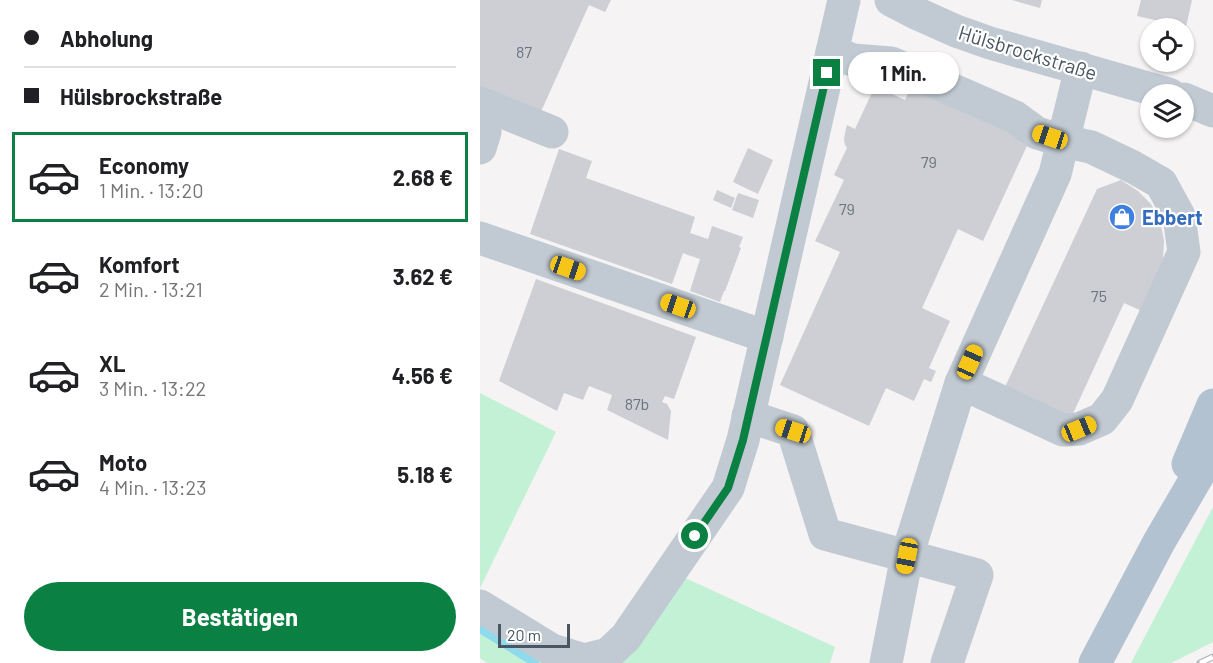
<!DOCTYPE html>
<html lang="de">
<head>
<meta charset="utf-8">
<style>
	:root { --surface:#fff; --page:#f2f2f2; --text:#202124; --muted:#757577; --line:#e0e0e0; --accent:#0b8043 }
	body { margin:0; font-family:Barlow,sans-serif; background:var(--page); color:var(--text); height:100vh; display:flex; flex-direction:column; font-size:22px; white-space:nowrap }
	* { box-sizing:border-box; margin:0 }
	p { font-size:20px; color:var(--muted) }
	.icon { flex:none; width:33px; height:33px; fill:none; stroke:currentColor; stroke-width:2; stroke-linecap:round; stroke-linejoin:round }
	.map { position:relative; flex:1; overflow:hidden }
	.sheet { display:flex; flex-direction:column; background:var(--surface); width:480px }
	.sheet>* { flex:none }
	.banner { display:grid; align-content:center; height:132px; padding:0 24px; background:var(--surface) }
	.tools { position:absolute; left:660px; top:18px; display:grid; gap:12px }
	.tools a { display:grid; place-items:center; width:54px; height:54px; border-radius:50%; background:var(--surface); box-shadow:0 2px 4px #0004; font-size:30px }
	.scale { position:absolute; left:18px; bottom:15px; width:72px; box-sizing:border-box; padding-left:6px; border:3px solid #4a5661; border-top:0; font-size:16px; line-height:21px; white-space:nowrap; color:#4a5661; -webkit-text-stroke:4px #fff; paint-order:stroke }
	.end { position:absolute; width:27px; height:27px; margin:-14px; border:8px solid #0b8043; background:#fff; box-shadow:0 0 0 3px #fff }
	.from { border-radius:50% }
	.bubble { position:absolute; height:42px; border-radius:21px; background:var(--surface); box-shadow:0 2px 4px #0004; font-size:20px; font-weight:700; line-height:42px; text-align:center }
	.car { position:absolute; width:18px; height:36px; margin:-18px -9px; border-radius:8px; box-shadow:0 0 4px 2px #0007; background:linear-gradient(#f5c518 24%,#345 0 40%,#f5c518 0 76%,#345 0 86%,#f5c518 0) }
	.banner b { display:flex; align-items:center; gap:21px; height:57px; font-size:22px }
	.banner b+b { border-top:2px solid var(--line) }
	.banner i { width:15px; height:15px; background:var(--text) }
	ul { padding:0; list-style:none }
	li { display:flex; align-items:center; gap:18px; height:90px; margin:0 12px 9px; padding:0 12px; border:3px solid transparent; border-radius:0px }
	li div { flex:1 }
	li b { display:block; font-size:22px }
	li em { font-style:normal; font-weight:700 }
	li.selected { border-color:var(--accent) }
	li>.icon { width:54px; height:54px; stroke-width:1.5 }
	.action { display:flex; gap:12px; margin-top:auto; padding:12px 24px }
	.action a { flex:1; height:69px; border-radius:36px; background:var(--accent); color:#fff; font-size:24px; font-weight:700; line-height:69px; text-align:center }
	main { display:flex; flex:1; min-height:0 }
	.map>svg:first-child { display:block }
	.green { fill:#c3f1d5 }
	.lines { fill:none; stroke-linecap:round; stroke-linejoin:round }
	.stream { stroke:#90daee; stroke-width:8 }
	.building { fill:#cdcfd5 }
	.minor { stroke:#c1cad2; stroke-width:33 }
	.major { stroke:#b3c2d1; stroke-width:33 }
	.rail-casing { stroke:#b5b8bd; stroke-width:7 }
	.rail { stroke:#fff; stroke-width:4.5; stroke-dasharray:14; stroke-linecap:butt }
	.route { stroke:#0b8043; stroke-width:8 }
	.labels { text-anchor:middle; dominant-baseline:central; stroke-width:4.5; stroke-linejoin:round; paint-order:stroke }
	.number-label { font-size:16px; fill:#6b747e }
	.street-label { font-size:20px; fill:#4a5661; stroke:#fff }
	.shop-label { font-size:20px; font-weight:bold; fill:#366cbe; stroke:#fff; text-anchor:start }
</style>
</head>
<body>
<main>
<section class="sheet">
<div class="banner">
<b><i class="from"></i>Abholung</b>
<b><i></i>Hülsbrockstraße</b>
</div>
<ul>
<li class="selected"><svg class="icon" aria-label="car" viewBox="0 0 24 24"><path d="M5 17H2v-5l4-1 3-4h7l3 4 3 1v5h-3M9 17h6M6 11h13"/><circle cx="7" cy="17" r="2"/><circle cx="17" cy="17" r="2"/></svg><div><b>Economy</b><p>1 Min. · 13:20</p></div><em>2.68 €</em></li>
<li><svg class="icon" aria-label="car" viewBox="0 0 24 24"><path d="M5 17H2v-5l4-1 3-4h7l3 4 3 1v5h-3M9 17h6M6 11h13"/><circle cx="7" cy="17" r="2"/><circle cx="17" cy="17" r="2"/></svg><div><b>Komfort</b><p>2 Min. · 13:21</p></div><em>3.62 €</em></li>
<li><svg class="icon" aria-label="car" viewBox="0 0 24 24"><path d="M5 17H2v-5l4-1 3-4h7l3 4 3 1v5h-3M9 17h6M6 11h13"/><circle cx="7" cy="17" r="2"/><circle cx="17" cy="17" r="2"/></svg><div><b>XL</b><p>3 Min. · 13:22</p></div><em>4.56 €</em></li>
<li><svg class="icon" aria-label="car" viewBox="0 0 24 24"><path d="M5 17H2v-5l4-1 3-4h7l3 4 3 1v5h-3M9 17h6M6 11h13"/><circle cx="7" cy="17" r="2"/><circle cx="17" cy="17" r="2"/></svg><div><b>Moto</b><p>4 Min. · 13:23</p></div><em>5.18 €</em></li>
</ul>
<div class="action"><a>Bestätigen</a></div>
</section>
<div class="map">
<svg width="733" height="663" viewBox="0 0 733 663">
	<rect width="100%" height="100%" fill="#f5f3f3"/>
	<g class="green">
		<polygon points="0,393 76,432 0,588"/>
		<polygon points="733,507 733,642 691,663 651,663"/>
		<polygon points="201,576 355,647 350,663 139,663"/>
		<polygon points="0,617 88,663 7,663 0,658"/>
	</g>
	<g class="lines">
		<polyline class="stream" points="0,629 55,663"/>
	</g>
	<g class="building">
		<polygon points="0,0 131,0 125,12 109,5 59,116 0,89"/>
		<polygon points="532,0 562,0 560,8"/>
		<polygon points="661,0 712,0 706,27 657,16"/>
		<polygon points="434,81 552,135 503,241 478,229 442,308 470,321 449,368 456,371 451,382 444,379 434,401 406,388 389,426 300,385 360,252 335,241 364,180 354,175 367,148 365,145 364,139 366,128 367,125 375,129 395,86 425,100"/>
		<polygon points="268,148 293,160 278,194 253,182"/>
		<polygon points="79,149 112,161 106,178 215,217 210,233 228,239 232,226 263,237 259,247 261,248 245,291 244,291 240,302 210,291 220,259 208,255 203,253 192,284 50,234"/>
		<polygon points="641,180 658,191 671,204 680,221 684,240 683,259 662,311 644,303 591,418 525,387 617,189"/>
		<polygon points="237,190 255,198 251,208 233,200"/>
		<polygon points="258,193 279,200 273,218 252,210"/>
		<polygon points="56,279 216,337 194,399 185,396 182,402 187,404 191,411 188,440 127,410 132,395 109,386 103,400 84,393 77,411 19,381"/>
	</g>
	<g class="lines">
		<g class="minor">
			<polyline points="411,0 438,14 476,31 510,43 689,94"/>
			<polyline points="352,52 373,60 411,63 535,117 557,133 583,141 611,147 653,167 681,183 699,216 704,252 637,400 622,419 599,429 583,430 481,383"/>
			<polyline points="704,99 733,111"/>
			<polyline points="0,103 72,132"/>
			<polyline points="0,148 5,132"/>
			<polyline points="0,238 287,337"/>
			<polyline points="268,416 313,431 345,534 497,575 467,663"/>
			<polyline points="0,606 72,650 104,660 128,654 146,637 248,488 263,440 364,0"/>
			<polyline points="406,663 427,556 481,383 575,174 601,68"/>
		</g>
		<g class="major">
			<polyline points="708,464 733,405"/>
			<polyline points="615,663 679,542 717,477 733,445"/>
		</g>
		<defs>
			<polyline id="rail" points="720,663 733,657"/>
		</defs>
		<use href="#rail" class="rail-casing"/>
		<use href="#rail" class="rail"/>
	</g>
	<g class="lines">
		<polyline class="route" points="215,536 248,488 263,440 347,73"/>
	</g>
	<defs>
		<symbol id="shop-disc" viewBox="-11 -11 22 22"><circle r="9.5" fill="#3f7fe0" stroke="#fff"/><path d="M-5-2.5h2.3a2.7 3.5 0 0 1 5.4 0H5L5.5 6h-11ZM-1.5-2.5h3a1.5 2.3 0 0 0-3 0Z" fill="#fff"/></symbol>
	</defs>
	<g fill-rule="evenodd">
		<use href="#shop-disc" x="627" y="202" width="30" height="30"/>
	</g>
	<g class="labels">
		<g class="number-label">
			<text x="44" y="51">87</text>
			<text x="449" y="161">79</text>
			<text x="367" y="208">79</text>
			<text x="619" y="295">75</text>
			<text x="157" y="403">87b</text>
		</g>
		<g class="street-label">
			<text transform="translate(548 52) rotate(17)">Hülsbrockstraße</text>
		</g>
		<g class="shop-label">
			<text x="662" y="217">Ebbert</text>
		</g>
	</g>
</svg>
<div class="tools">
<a><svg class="icon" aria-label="locate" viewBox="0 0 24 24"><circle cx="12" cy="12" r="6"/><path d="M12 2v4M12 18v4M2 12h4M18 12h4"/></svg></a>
<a><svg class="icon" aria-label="layers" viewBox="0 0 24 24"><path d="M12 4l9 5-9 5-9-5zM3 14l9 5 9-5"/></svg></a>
</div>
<div class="scale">20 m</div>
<i class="end from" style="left:215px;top:536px"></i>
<i class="end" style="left:347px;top:73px"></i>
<div class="bubble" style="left:368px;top:52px;width:111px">1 Min.</div>
<i class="car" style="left:570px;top:137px;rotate:288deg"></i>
<i class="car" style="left:88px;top:268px;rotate:109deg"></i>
<i class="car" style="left:198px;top:306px;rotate:289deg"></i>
<i class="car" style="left:490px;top:362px;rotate:24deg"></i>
<i class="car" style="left:599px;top:429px;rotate:68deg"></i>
<i class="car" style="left:313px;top:431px;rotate:288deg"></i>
<i class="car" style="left:427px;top:556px;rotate:191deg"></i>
</div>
</main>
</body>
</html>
